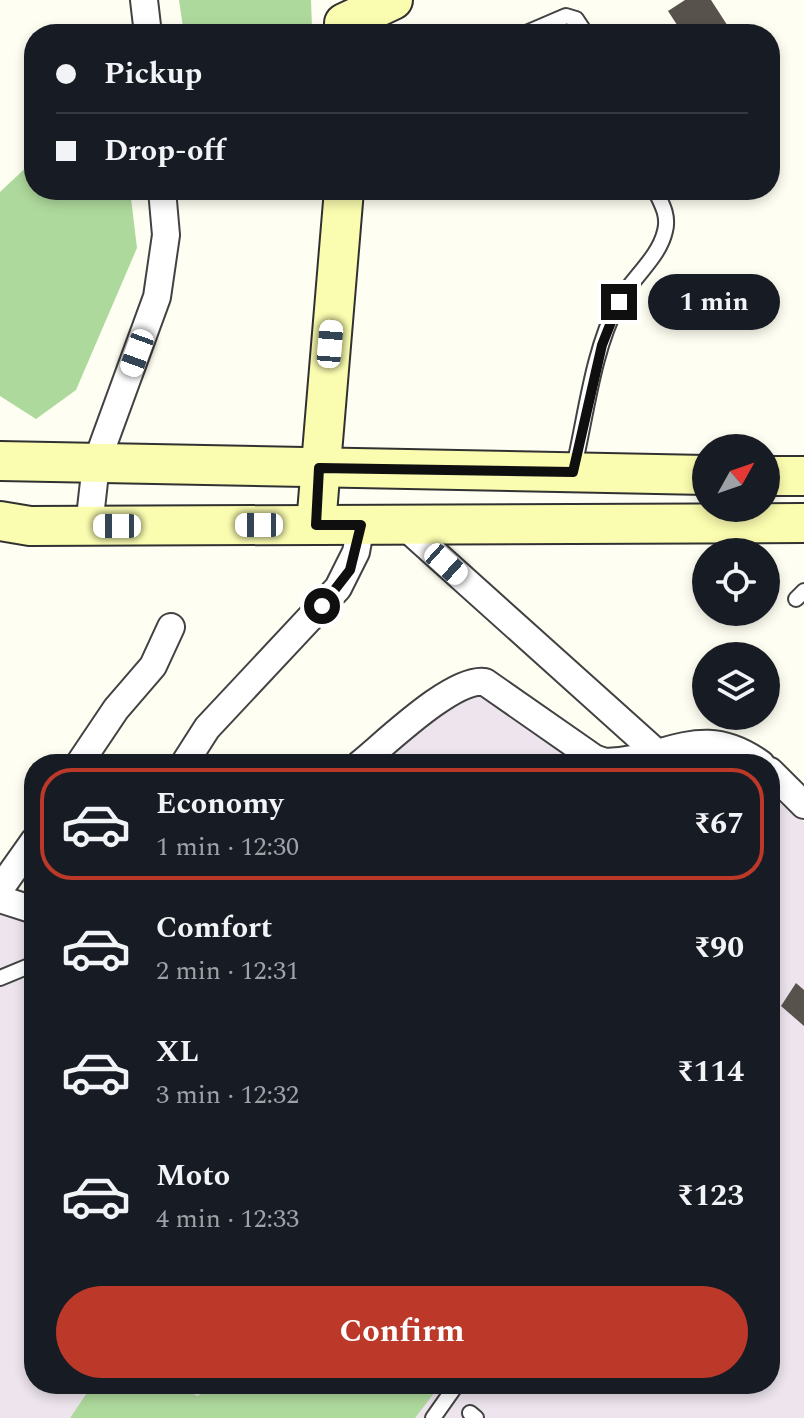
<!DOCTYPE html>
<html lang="en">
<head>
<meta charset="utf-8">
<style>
	:root { --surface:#171b24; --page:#20242c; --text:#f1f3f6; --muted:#9ea1a6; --line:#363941; --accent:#bc392a }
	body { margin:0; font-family:Spectral,serif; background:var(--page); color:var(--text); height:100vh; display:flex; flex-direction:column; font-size:30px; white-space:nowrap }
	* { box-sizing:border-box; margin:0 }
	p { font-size:26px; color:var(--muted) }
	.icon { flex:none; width:44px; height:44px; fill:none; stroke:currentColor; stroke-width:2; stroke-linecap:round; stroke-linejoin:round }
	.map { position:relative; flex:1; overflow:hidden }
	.sheet { position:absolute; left:24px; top:754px; width:756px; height:640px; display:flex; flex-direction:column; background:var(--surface); border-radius:32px; box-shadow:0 4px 12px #0003 }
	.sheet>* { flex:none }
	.banner { position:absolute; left:24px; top:24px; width:756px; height:176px; border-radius:32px; box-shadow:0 4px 12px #0003; display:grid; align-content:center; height:176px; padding:0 32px; background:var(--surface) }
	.needle { width:52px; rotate:50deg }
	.buttons { position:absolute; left:692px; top:434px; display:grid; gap:16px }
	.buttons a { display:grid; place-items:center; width:88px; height:88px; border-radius:50%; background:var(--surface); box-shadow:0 4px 12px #0003; font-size:40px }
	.end { position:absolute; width:36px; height:36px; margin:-18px; border:10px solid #0f0f0f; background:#fff; box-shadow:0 0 0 4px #fff }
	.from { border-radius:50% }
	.bubble { position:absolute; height:56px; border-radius:28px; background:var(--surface); box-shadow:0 4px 12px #0003; font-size:26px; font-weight:700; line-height:56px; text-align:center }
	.car { position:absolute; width:24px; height:48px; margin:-24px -12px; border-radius:10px; box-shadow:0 0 6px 2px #0007; background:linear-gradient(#fff 24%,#345 0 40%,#fff 0 76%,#345 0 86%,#fff 0) }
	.banner b { display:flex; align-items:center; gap:28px; height:76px; font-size:30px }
	.banner b+b { border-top:2px solid var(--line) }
	.banner i { width:20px; height:20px; background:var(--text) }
	ul { padding:14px 0 0; list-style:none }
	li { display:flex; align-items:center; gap:24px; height:112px; margin:0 16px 12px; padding:0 16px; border:4px solid transparent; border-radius:32px }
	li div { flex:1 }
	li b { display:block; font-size:30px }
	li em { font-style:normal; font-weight:700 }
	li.selected { border-color:var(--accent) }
	li>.icon { width:72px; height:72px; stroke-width:1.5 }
	.button { display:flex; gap:16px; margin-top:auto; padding:16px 32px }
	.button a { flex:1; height:92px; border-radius:48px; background:var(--accent); color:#fff; font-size:32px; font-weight:700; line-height:92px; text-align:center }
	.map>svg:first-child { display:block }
	.industrial { fill:#ede4ed }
	.forest { fill:#aed99c }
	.building { fill:#58524c }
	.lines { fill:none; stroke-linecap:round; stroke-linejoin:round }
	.lane-casing { stroke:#424242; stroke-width:18 }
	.street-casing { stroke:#424242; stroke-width:30 }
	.secondary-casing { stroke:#313131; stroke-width:42 }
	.lane { stroke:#fff; stroke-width:14 }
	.street { stroke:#fff; stroke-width:26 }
	.secondary { stroke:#fafcaf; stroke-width:38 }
	.route { stroke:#0f0f0f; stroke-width:10 }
</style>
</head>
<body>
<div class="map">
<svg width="804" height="1418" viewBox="0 0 804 1418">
	<rect width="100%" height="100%" fill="#fffef2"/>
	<g class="industrial">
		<polygon points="479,682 586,764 377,764"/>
		<polygon points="770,791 804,822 804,1418 0,1418 0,910 34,921 34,1384 770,1384"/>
	</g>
	<g class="forest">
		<polygon points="179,0 311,0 312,27 283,34 184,34"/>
		<polygon points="34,160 34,190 130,190 137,248 76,390 36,419 0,396 0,192"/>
		<polygon points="93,1384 170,1384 198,1396 210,1384 441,1384 415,1418 70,1418"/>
	</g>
	<g class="building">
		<polygon points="685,0 711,0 733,34 683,34 668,11"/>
		<polygon points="796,983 804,990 804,1026 781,1006"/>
	</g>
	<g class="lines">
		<defs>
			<g id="lane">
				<polyline points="524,34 566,16 576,19 586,34"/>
				<path d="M573 471C586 417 592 353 618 303 631 279 659 258 665 231 669 216 662 204 655 190"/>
				<polyline points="731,525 735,552"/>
				<polyline points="796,599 804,591"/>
				<polyline points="0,978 34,964"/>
				<polyline points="470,1413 476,1418"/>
				<polyline points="433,1418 457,1384"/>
			</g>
			<g id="street">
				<polyline points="144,0 148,34"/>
				<polyline points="401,523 657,753"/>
				<polyline points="89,526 96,464 157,297 166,235 162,190"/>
				<polyline points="79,764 116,709 153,666 171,627"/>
				<polyline points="184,764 207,728 338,588 356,552 361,525"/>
				<path d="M360 764C386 743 453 677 485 682L594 758 605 762C669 761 700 720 761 764"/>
				<polyline points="770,771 804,805"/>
				<polyline points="0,889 34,841"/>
				<polyline points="0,899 34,910"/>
			</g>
			<g id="secondary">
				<polyline points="344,23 393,0"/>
				<polyline points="0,461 706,475"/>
				<polyline points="766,476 804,476"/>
				<polyline points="0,521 30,526 804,523"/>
				<polyline points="316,525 344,190"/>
			</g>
		</defs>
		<use href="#lane" class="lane-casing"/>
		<use href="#street" class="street-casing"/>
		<use href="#secondary" class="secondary-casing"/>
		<use href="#lane" class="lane"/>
		<use href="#street" class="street"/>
		<use href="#secondary" class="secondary"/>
	</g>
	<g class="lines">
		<polyline class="route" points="322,606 350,570 361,525 316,525 319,468 573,472 602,345 619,302"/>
	</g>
</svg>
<div class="buttons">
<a><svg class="needle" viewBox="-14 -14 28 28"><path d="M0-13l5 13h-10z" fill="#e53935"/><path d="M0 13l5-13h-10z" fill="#9ea1a6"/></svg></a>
<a><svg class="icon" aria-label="locate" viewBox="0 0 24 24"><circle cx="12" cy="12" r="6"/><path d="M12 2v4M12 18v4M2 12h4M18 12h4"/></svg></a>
<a><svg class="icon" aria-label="layers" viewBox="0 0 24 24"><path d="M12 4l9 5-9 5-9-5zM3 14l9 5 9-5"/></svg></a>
</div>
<i class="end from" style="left:322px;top:606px"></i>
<i class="end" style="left:619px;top:302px"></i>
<div class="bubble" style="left:648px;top:274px;width:132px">1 min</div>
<i class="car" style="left:330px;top:344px;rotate:5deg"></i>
<i class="car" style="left:137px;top:353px;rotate:200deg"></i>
<i class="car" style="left:259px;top:525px;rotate:270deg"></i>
<i class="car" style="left:117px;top:526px;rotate:270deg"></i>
<i class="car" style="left:446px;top:564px;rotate:132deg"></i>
<div class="banner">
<b><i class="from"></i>Pickup</b>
<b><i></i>Drop-off</b>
</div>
<section class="sheet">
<ul>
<li class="selected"><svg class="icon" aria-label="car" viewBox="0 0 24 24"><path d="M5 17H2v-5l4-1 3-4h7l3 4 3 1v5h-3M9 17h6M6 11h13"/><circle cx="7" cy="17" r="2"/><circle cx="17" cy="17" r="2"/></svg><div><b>Economy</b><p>1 min · 12:30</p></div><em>₹67</em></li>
<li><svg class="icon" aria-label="car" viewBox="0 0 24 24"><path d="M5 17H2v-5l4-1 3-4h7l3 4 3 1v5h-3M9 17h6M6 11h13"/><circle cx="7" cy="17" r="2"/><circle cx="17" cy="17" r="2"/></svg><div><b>Comfort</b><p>2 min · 12:31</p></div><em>₹90</em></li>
<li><svg class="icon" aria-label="car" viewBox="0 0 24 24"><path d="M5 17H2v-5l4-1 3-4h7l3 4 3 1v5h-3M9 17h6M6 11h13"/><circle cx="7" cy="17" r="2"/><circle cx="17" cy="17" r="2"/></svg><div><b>XL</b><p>3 min · 12:32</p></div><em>₹114</em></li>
<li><svg class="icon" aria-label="car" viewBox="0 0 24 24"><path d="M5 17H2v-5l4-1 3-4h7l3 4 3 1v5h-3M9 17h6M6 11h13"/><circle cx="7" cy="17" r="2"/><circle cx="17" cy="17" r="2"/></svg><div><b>Moto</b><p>4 min · 12:33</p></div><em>₹123</em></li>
</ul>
<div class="button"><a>Confirm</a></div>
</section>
</div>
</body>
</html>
